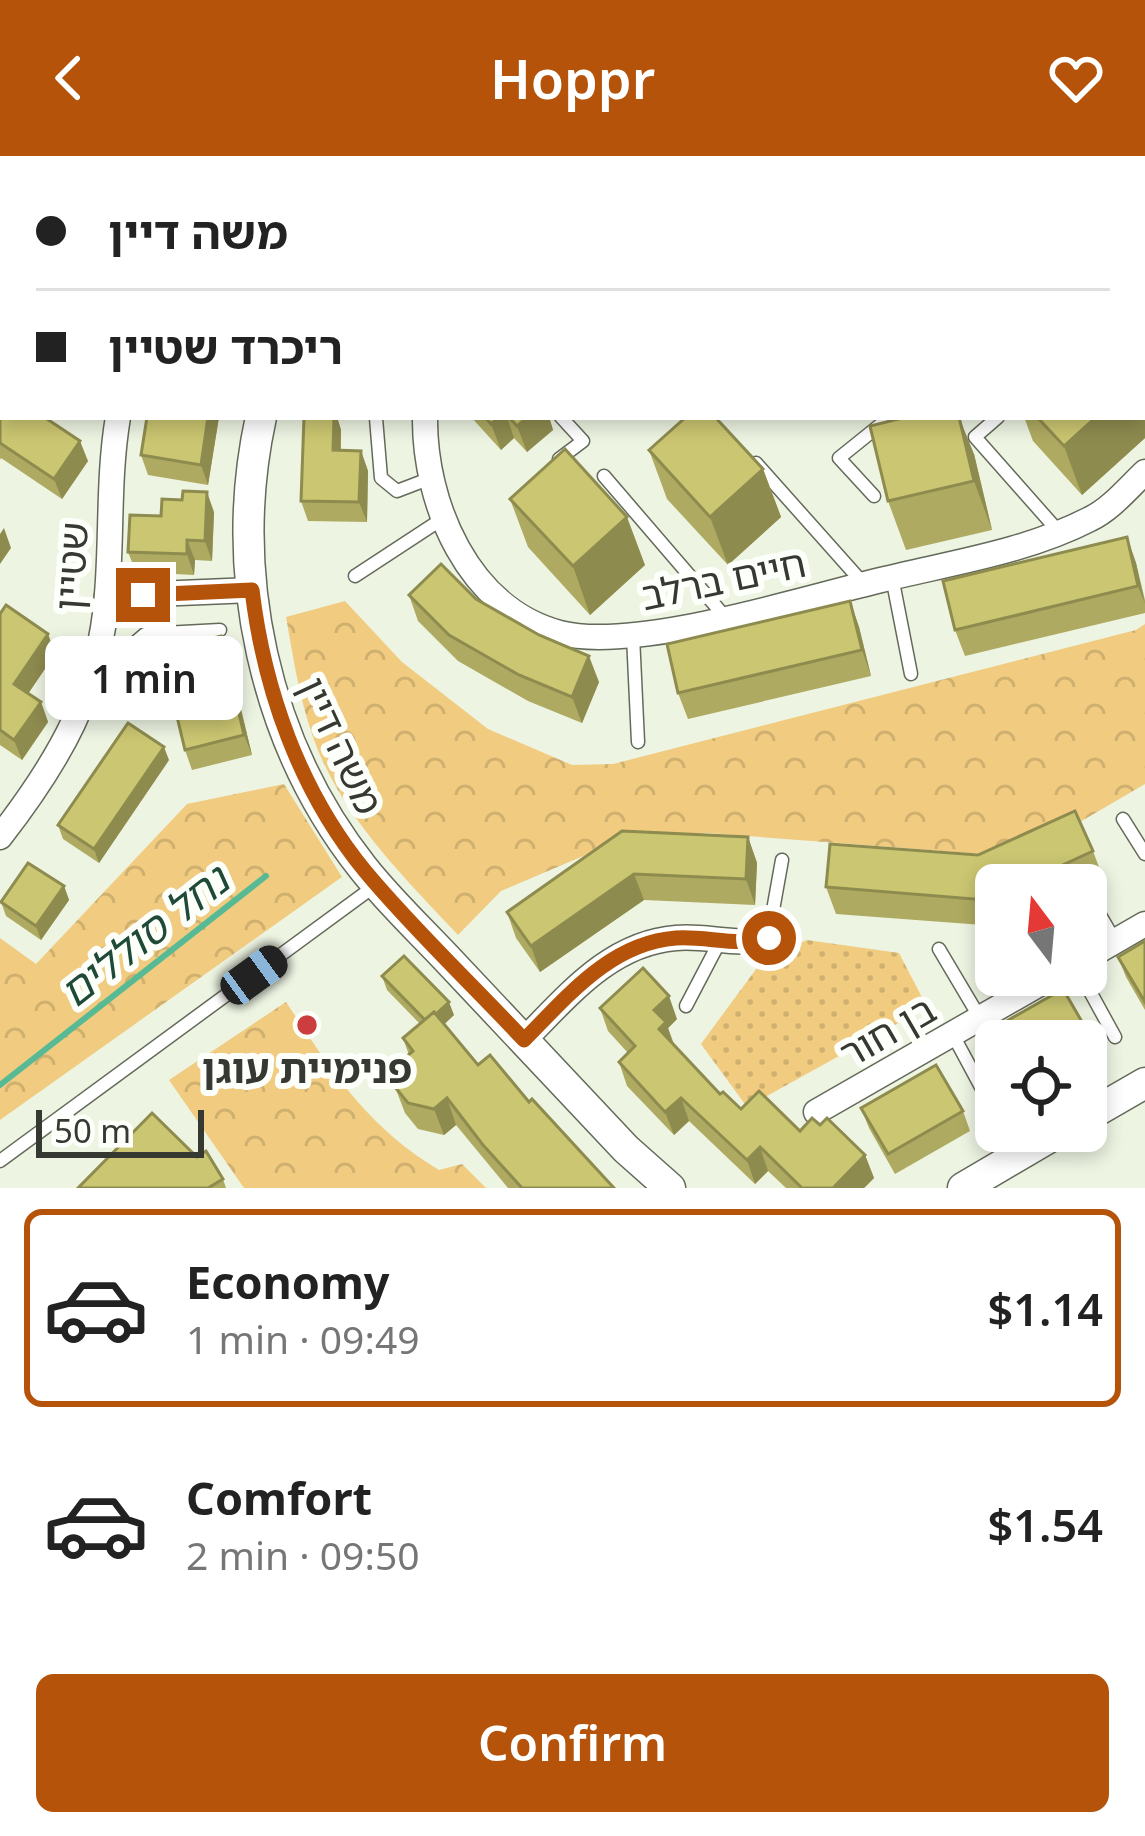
<!DOCTYPE html>
<html lang="en">
<head>
<meta charset="utf-8">
<style>
	:root { --surface:#fff; --page:#f2f2f2; --text:#222; --muted:#767676; --line:#e0e0e0; --accent:#b45309 }
	body { margin:0; font-family:"Noto Sans","Noto Sans Hebrew",sans-serif; background:var(--page); color:var(--text); height:100vh; display:flex; flex-direction:column; font-size:45px; white-space:nowrap }
	* { box-sizing:border-box; margin:0 }
	p { font-size:39px; color:var(--muted) }
	.icon { flex:none; width:66px; height:66px; fill:none; stroke:currentColor; stroke-width:2; stroke-linecap:round; stroke-linejoin:round }
	.map { position:relative; height:1032px; overflow:hidden }
	.drawer { display:flex; flex-direction:column; background:var(--surface); flex:1 }
	.drawer>* { flex:none }
	.banner { position:absolute; left:0px; top:0px; width:1146px; height:264px; box-shadow:0 6px 18px #0003; display:grid; align-content:center; height:264px; padding:0 36px; background:var(--surface) }
	.needle { width:78px; rotate:344deg }
	.fabs { position:absolute; left:975px; top:708px; display:grid; gap:24px }
	.fabs a { display:grid; place-items:center; width:132px; height:132px; border-radius:18px; background:var(--surface); box-shadow:0 6px 18px #0003; font-size:60px }
	.scale { position:absolute; left:36px; bottom:30px; width:168px; box-sizing:border-box; padding-left:12px; border:6px solid #363932; border-top:0; font-size:33px; line-height:42px; white-space:nowrap; color:#363932; -webkit-text-stroke:9px #fdfffb; paint-order:stroke }
	.end { position:absolute; width:54px; height:54px; margin:-27px; border:15px solid #b45309; background:#fff; box-shadow:0 0 0 6px #fff }
	.from { border-radius:50% }
	.bubble { position:absolute; height:84px; border-radius:18px; background:var(--surface); box-shadow:0 6px 18px #0003; font-size:39px; font-weight:600; line-height:84px; text-align:center }
	.car { position:absolute; width:36px; height:72px; margin:-36px -18px; border-radius:15px; box-shadow:0 0 9px 3px #0007; background:linear-gradient(#222 24%,#8ab4d8 0 40%,#222 0 76%,#8ab4d8 0 86%,#222 0) }
	.banner b { display:flex; align-items:center; gap:42px; height:114px; font-size:45px }
	.banner b+b { border-top:3px solid var(--line) }
	.banner i { width:30px; height:30px; background:var(--text) }
	ul { padding:21px 0 0; list-style:none }
	li { display:flex; align-items:center; gap:36px; height:198px; margin:0 24px 18px; padding:0 12px; border:6px solid transparent; border-radius:18px }
	li div { flex:1 }
	li b { display:block; font-size:45px }
	li em { font-style:normal; font-weight:600 }
	li.active { border-color:var(--accent) }
	li>.icon { width:108px; height:108px; stroke-width:1.5 }
	.primary-button { display:flex; gap:24px; margin-top:auto; padding:24px 36px }
	.primary-button a { flex:1; height:138px; border-radius:18px; background:var(--accent); color:#fff; font-size:48px; font-weight:600; line-height:138px; text-align:center }
	header { display:flex; justify-content:space-between; align-items:center; height:156px; padding:0 36px; background:var(--accent); color:#fff; font-size:54px; font-weight:600 }
	.map>svg:first-child { display:block }
	.grass { fill:url(#grass-dots) }
	.forest { fill:url(#forest-crowns) }
	.lines { fill:none; stroke-linecap:round; stroke-linejoin:round }
	.stream { stroke:#58ba95; stroke-width:6 }
	.service-casing { stroke:#646a5a; stroke-width:15 }
	.minor-casing { stroke:#646a5a; stroke-width:27 }
	.tertiary-casing { stroke:#646a5a; stroke-width:33 }
	.service { stroke:#fff; stroke-width:12 }
	.minor { stroke:#fff; stroke-width:24 }
	.tertiary { stroke:#fff; stroke-width:30 }
	.wall { fill:#afaa61 }
	.shaded-wall { fill:#8e8b4f }
	.building { fill:#cbc671; stroke:#8e8b4f; stroke-width:3 }
	.route { stroke:#b45309; stroke-width:15 }
	.poi-dot { fill:#cc3d40; stroke:#fdfffb; stroke-width:4.5 }
	.labels { text-anchor:middle; dominant-baseline:central; stroke-width:12; stroke-linejoin:round; paint-order:stroke }
	.street-label { font-size:39px; fill:#363932; stroke:#fdfffb }
	.poi-label { font-size:39px; font-weight:bold; fill:#363932; stroke:#fdfffb }
	.water-label { font-size:42px; font-style:italic; fill:#1f4939; stroke:#fdfffb }
</style>
</head>
<body>
<header><svg class="icon" aria-label="back" viewBox="0 0 24 24"><path d="M15 5l-7 7 7 7"/></svg>Hoppr<svg class="icon" aria-label="heart" viewBox="0 0 24 24"><path d="M12 20l-8-8c-3-5 5-10 8-4 3-6 11-1 8 4z"/></svg></header>
<div class="map">
<svg width="1145" height="1032" viewBox="0 0 1145 1032">
	<defs>
		<pattern id="grass-dots" width="8" height="8" patternUnits="userSpaceOnUse" patternTransform="scale(3)"><rect width="8" height="8" fill="#f1cc80"/><path d="M2 2h.1M6 6h.1" fill="none" stroke="#cfb06f" stroke-width="1.8" stroke-linecap="round"/></pattern>
		<pattern id="forest-crowns" width="20" height="18" patternUnits="userSpaceOnUse" patternTransform="scale(3)"><rect width="20" height="18" fill="#f1cc80"/><path d="M2 6a3 3 0 1 1 6 0M12 15a3 3 0 1 1 6 0" fill="none" stroke="#cfb06f"/></pattern>
	</defs>
	<rect width="100%" height="100%" fill="#edf4e2"/>
	<g class="grass">
		<polygon points="0,0 385,0 3,3 3,27"/>
		<polygon points="807,784 899,797 927,851 747,951 701,888 762,805"/>
	</g>
	<g class="forest">
		<path d="M345 445 402 506 488 573 572 609 613 608 1136 474 1145 468V628L1020 701 708 677 646 683 588 698 501 735 458 779C402 719 339 658 312 578 299 541 293 500 286 461Z"/>
		<polygon points="284,628 342,721 0,964 0,782 36,808 187,648"/>
		<path d="M286 846C331 914 367 971 439 1014L462 1008 486 1032H244L169 924Z"/>
	</g>
	<g class="lines">
		<polyline class="stream" points="0,929 266,720"/>
		<defs>
			<g id="service">
				<polyline points="569,0 572,3"/>
				<polyline points="1044,3 1044,0"/>
				<polyline points="1143,217 1145,217"/>
				<polyline points="998,261 975,281 1059,376"/>
				<polyline points="376,262 381,322 397,335 431,322"/>
				<polyline points="559,303 583,285 561,261"/>
				<polyline points="756,307 862,426"/>
				<polyline points="604,320 726,462"/>
				<polyline points="874,340 839,302 890,261"/>
				<polyline points="355,420 442,363"/>
				<polyline points="892,421 911,518"/>
				<polyline points="633,480 638,586"/>
				<polyline points="98,498 131,503 132,489 145,478 220,474"/>
				<polyline points="1123,663 1145,698"/>
				<polyline points="1093,747 1115,785"/>
				<polyline points="768,782 782,704"/>
				<polyline points="939,793 980,862"/>
				<polyline points="1081,819 1115,881"/>
				<polyline points="686,850 720,785"/>
				<polyline points="953,879 995,957"/>
				<polyline points="0,1005 376,729"/>
			</g>
			<g id="minor">
				<polyline points="455,0 458,3"/>
				<polyline points="971,0 985,3"/>
				<polyline points="653,3 661,0"/>
				<polyline points="1143,29 1145,29"/>
				<polyline points="0,168 3,170"/>
				<path d="M425 261C424 347 468 453 560 477 636 496 801 443 881 424 950 407 1026 396 1090 363 1111 353 1128 332 1145 316"/>
				<polyline points="107,440 252,434"/>
				<path d="M0 681C59 605 100 535 107 438 112 379 108 320 118 261"/>
				<polyline points="1086,802 1145,768"/>
				<path d="M524 884C567 841 610 787 676 782 708 779 737 791 768 782"/>
				<polyline points="816,956 1055,819"/>
			</g>
			<g id="tertiary">
				<polyline points="420,3 424,0"/>
				<path d="M261 261C227 416 264 587 363 712 389 745 421 775 450 806 509 869 568 931 626 993L670 1032"/>
				<polyline points="1086,961 1145,927"/>
				<polyline points="963,1032 1060,975"/>
			</g>
		</defs>
		<use href="#service" class="service-casing"/>
		<use href="#minor" class="minor-casing"/>
		<use href="#tertiary" class="tertiary-casing"/>
		<use href="#service" class="service"/>
		<use href="#minor" class="minor"/>
		<use href="#tertiary" class="tertiary"/>
	</g>
	<g class="wall">
		<rect x="1143" y="55" width="2" height="112"/>
		<polygon points="0,199 3,261 88,305 62,343 1,302 0,304"/>
		<polygon points="1143,248 1145,253 1145,282 1082,339 1033,285 1024,261 1143,261"/>
		<polygon points="147,261 219,261 208,329 148,319 141,299"/>
		<polygon points="304,261 337,261 341,274 341,294 361,295 368,315 367,366 308,365 301,345"/>
		<polygon points="471,261 549,261 553,274 527,296 514,282 501,294"/>
		<polygon points="649,294 763,313 781,361 728,409 667,343"/>
		<polygon points="974,298 992,374 906,394 888,345"/>
		<polygon points="510,343 645,409 590,459 528,391"/>
		<polygon points="214,356 212,405 195,404 194,419 136,416 128,396 161,360"/>
		<polygon points="1127,381 1136,407 1145,444 1145,457 965,500 955,474"/>
		<polygon points="409,439 476,443 599,526 582,567 528,545 458,505 418,465"/>
		<polygon points="850,445 859,471 871,520 688,563 678,537"/>
		<polygon points="0,458 48,478 55,498 28,538 41,546 48,566 22,604 0,589"/>
		<polygon points="228,500 252,599 192,614 185,594"/>
		<polygon points="169,604 99,707 63,683 58,669"/>
		<polygon points="748,681 757,707 755,749 644,744 540,816 516,782 507,756"/>
		<polygon points="1093,695 1103,722 1086,729 996,729 996,770 836,758 826,731 978,699"/>
		<polygon points="64,730 69,744 41,784 6,760 1,746"/>
		<polygon points="1145,785 1145,854 1126,821 1118,801"/>
		<polygon points="382,820 454,859 444,868 478,909 529,946 614,1032 508,1032 456,969 444,979 418,973 405,957 395,931 409,899 403,882 420,868 387,834"/>
		<polygon points="600,852 677,863 668,872 674,888 720,938 741,953 800,975 820,969 865,999 874,1022 864,1032 786,1032 768,1015 755,1028 689,965 674,979 627,930 619,906 628,897 608,875"/>
		<polygon points="989,875 1089,878 1096,898 1086,904 1086,885 996,885 996,894"/>
		<polygon points="861,952 963,955 970,975 895,1018 869,972"/>
		<polygon points="197,1001 223,1023 226,1032 78,1032"/>
	</g>
	<g class="shaded-wall">
		<polygon points="1143,248 1145,253 1145,282 1082,339 1064,290 1096,261 1143,261"/>
		<polygon points="208,261 219,261 208,329 201,309"/>
		<polygon points="334,261 337,261 341,274 340,314 333,294"/>
		<polygon points="499,261 507,261 514,282 501,294 491,268"/>
		<polygon points="528,261 549,261 553,274 527,296 517,270"/>
		<polygon points="959,261 974,298 992,374 974,325"/>
		<polygon points="80,285 88,305 62,343 54,323"/>
		<polygon points="361,295 368,315 367,366 359,346"/>
		<polygon points="763,313 781,361 728,409 710,361"/>
		<polygon points="207,336 214,356 212,405 205,385"/>
		<polygon points="627,361 645,409 590,459 573,410"/>
		<polygon points="4,372 11,392 0,408 0,378"/>
		<polygon points="1127,381 1136,407 1145,448 1138,430"/>
		<polygon points="187,384 195,404 194,419 187,398"/>
		<polygon points="850,445 859,471 871,520 862,494"/>
		<polygon points="48,478 55,498 21,548 14,528"/>
		<polygon points="221,480 228,500 252,599 244,579"/>
		<polygon points="589,500 599,526 582,567 572,541"/>
		<polygon points="41,546 48,566 22,604 14,584"/>
		<polygon points="164,591 169,604 99,707 94,693"/>
		<polygon points="748,681 757,707 755,749 746,723"/>
		<polygon points="634,718 644,744 540,816 531,790"/>
		<polygon points="64,730 69,744 41,784 36,770"/>
		<polygon points="669,840 677,863 668,872 674,890 667,896 654,854"/>
		<polygon points="449,846 454,859 432,880 427,866"/>
		<polygon points="447,942 456,969 444,979 434,953"/>
		<polygon points="681,942 689,965 674,979 665,956"/>
		<polygon points="760,991 768,1015 755,1028 747,1004"/>
		<polygon points="865,999 874,1022 864,1032 833,1032"/>
	</g>
	<g class="building">
		<rect x="772" y="0" width="167" height="3"/>
		<rect x="1143" y="55" width="2" height="85"/>
		<polygon points="0,199 3,201 3,261 44,261 80,285 54,323 0,287"/>
		<polygon points="147,261 208,261 201,309 141,299"/>
		<polygon points="304,261 334,261 333,294 361,295 359,346 301,345"/>
		<polygon points="485,261 499,261 491,268"/>
		<polygon points="509,261 528,261 517,270"/>
		<polygon points="686,261 715,261 763,313 710,361 649,294"/>
		<polygon points="906,261 959,261 974,325 888,345 870,270"/>
		<polygon points="1037,261 1096,261 1064,290"/>
		<polygon points="565,293 627,361 573,410 510,343"/>
		<polygon points="183,335 207,336 205,385 187,384 187,398 128,396 130,359 161,360 162,343 182,344"/>
		<polygon points="1127,381 1138,430 955,474 943,425"/>
		<polygon points="441,408 476,443 539,479 589,500 572,541 519,519 449,479 409,439"/>
		<polygon points="850,445 862,494 678,537 667,488"/>
		<polygon points="6,449 48,478 14,528 41,546 14,584 0,574 0,458"/>
		<polygon points="221,480 244,579 185,594 161,494"/>
		<polygon points="128,567 164,591 94,693 58,669"/>
		<polygon points="1075,655 1093,695 1019,729 996,729 996,739 986,744 826,731 830,688 978,699"/>
		<polygon points="622,675 748,681 746,723 634,718 531,790 507,756"/>
		<polygon points="28,707 64,730 36,770 1,746"/>
		<polygon points="1145,785 1145,846 1118,801"/>
		<polygon points="404,800 449,846 436,858 434,856 425,864 382,820"/>
		<polygon points="643,812 669,840 654,854 666,866 659,873 720,938 723,936 741,953 759,935 800,975 812,962 820,969 827,962 865,999 833,1032 802,1032 760,991 747,1004 681,942 665,956 619,906 635,890 600,852"/>
		<polygon points="1063,833 1089,878 1077,885 996,885 996,887 989,875"/>
		<polygon points="434,856 478,909 490,899 529,946 532,943 614,1032 522,1032 483,989 447,942 434,953 408,947 395,931 393,919 398,908 413,895 403,882"/>
		<polygon points="936,909 963,955 888,998 861,952"/>
		<polygon points="152,957 197,1001 206,995 223,1023 208,1032 78,1032"/>
	</g>
	<g class="lines">
		<path class="route" d="M143 439 252 434C264 534 300 636 365 715 414 774 471 827 524 884 567 841 610 787 676 782 708 780 737 791 769 782"/>
	</g>
	<circle class="poi-dot" cx="307" cy="869" r="12"/>
	<g class="labels">
		<g class="street-label">
			<text transform="translate(70 410) rotate(-86)">שטיין</text>
			<text transform="translate(723 422) rotate(-12)">חיים ברלב</text>
			<text transform="translate(342 589) rotate(65)">משה דיין</text>
			<text transform="translate(887 874) rotate(-30)">בן חור</text>
		</g>
		<g class="poi-label">
			<text x="307" y="911">פנימיית עוגן</text>
		</g>
		<g class="water-label">
			<text transform="translate(143 779) rotate(-38)">נחל סוללים</text>
		</g>
	</g>
</svg>
<div class="fabs">
<a><svg class="needle" viewBox="-14 -14 28 28"><path d="M0-13l5 13h-10z" fill="#e53935"/><path d="M0 13l5-13h-10z" fill="#767676"/></svg></a>
<a><svg class="icon" aria-label="locate" viewBox="0 0 24 24"><circle cx="12" cy="12" r="6"/><path d="M12 2v4M12 18v4M2 12h4M18 12h4"/></svg></a>
</div>
<div class="scale">50 m</div>
<i class="end from" style="left:769px;top:782px"></i>
<i class="end" style="left:143px;top:439px"></i>
<div class="bubble" style="left:45px;top:480px;width:198px">1 min</div>
<i class="car" style="left:254px;top:819px;rotate:54deg"></i>
<div class="banner">
<b><i class="from"></i>משה דיין</b>
<b><i></i>ריכרד שטיין</b>
</div>
</div>
<section class="drawer">
<ul>
<li class="active"><svg class="icon" aria-label="car" viewBox="0 0 24 24"><path d="M5 17H2v-5l4-1 3-4h7l3 4 3 1v5h-3M9 17h6M6 11h13"/><circle cx="7" cy="17" r="2"/><circle cx="17" cy="17" r="2"/></svg><div><b>Economy</b><p>1 min · 09:49</p></div><em>$1.14</em></li>
<li><svg class="icon" aria-label="car" viewBox="0 0 24 24"><path d="M5 17H2v-5l4-1 3-4h7l3 4 3 1v5h-3M9 17h6M6 11h13"/><circle cx="7" cy="17" r="2"/><circle cx="17" cy="17" r="2"/></svg><div><b>Comfort</b><p>2 min · 09:50</p></div><em>$1.54</em></li>
</ul>
<div class="primary-button"><a>Confirm</a></div>
</section>
</body>
</html>
